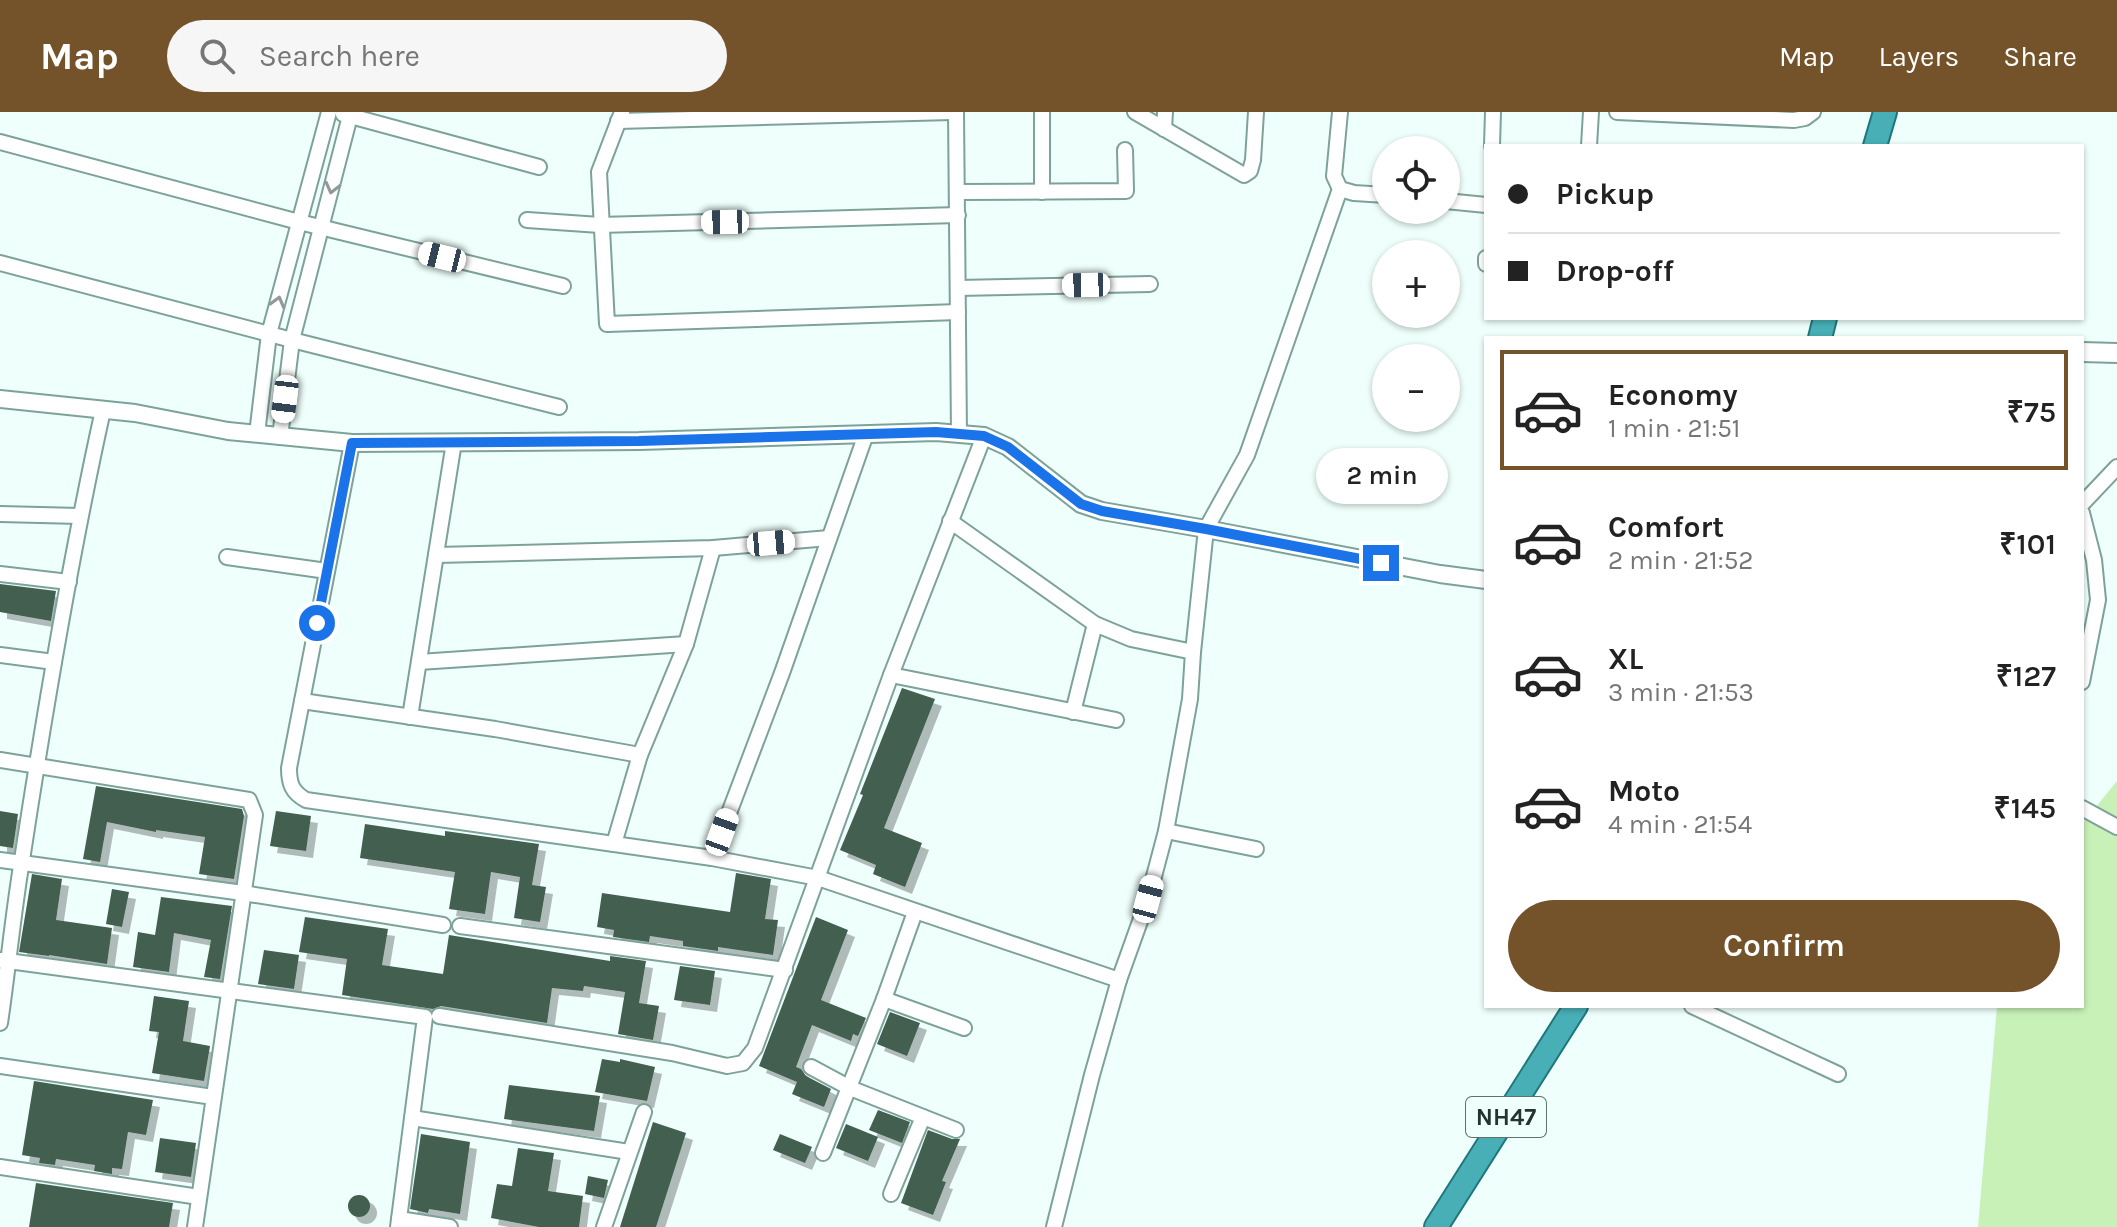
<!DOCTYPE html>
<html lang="en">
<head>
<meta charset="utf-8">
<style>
	:root { --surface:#fff; --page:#f6f6f6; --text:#222; --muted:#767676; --line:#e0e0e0; --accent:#74532a }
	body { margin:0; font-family:Karla,sans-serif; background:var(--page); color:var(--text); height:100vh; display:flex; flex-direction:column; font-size:30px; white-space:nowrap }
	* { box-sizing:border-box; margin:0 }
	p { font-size:26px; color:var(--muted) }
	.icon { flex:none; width:44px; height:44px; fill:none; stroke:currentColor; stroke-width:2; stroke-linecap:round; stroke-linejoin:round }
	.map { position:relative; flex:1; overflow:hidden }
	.side { position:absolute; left:1484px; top:224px; width:600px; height:672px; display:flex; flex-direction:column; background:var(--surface); border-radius:0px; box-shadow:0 2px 6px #0004 }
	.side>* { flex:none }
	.hud { position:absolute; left:1484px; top:32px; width:600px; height:176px; border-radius:0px; box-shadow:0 2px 6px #0004; display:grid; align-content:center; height:176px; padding:0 24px; background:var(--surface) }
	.fabs { position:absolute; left:1372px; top:24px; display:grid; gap:16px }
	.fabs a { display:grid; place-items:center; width:88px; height:88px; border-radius:50%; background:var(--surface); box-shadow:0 2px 6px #0004; font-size:40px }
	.end { position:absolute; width:36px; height:36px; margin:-18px; border:10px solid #1a73e8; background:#fff; box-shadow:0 0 0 4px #fff }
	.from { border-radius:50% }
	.bubble { position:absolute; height:56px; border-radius:28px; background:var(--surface); box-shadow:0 2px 6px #0004; font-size:26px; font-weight:600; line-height:56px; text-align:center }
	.car { position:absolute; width:24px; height:48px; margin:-24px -12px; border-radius:10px; box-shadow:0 0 6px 2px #0007; background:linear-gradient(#fff 24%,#345 0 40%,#fff 0 76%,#345 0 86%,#fff 0) }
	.hud b { display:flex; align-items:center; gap:28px; height:76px; font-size:30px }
	.hud b+b { border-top:2px solid var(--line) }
	.hud i { width:20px; height:20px; background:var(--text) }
	ul { padding:14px 0 0; list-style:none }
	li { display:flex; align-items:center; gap:24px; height:120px; margin:0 16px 12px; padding:0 8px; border:4px solid transparent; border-radius:0px }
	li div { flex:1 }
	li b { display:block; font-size:30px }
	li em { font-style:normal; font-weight:600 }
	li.active { border-color:var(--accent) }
	li>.icon { width:72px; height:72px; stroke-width:1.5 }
	.primary-button { display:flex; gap:16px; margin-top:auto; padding:16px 24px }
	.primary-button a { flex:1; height:92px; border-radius:48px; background:var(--accent); color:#fff; font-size:32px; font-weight:600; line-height:92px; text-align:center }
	header { display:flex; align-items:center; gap:48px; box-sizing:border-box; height:112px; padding:0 40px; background:var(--accent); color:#fff }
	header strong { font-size:38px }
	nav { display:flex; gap:44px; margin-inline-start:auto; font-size:28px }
	.search { width:560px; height:72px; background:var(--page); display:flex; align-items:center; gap:20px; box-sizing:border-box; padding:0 28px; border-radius:44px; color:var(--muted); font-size:30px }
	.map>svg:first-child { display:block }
	.green { fill:#c8f1b8 }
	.building { fill:#435e4f; filter:url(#shadow) }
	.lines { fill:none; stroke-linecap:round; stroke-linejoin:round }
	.minor-casing { stroke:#7da29a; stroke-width:18 }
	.tertiary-casing { stroke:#7da29a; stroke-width:20 }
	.secondary-casing { stroke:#7da29a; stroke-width:22 }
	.trunk-casing { stroke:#1e777c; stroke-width:26 }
	.minor { stroke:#fff; stroke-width:14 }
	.tertiary { stroke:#fff; stroke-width:16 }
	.secondary { stroke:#fff; stroke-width:18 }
	.trunk { stroke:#48afb6; stroke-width:22 }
	.oneway { stroke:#929a98 }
	.route { stroke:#1a73e8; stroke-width:10 }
	.labels { text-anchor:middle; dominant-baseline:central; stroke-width:8; stroke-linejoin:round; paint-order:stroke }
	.shield { fill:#effffb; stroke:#62716e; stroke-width:2 }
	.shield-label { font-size:24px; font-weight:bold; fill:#253431 }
</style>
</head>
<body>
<header>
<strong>Map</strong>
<div class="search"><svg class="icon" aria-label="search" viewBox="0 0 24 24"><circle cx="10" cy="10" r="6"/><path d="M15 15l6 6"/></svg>Search here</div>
<nav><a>Map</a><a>Layers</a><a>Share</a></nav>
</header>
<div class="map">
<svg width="2117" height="1115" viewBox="0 0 2117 1115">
	<defs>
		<filter id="shadow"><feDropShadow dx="7" dy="7" stdDeviation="0" flood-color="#0004"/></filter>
	</defs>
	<rect width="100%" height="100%" fill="#effffb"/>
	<polygon class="green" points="2117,669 2117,1115 1978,1115 1997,894 2082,894 2082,712"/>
	<g class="building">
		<polygon points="0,472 56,479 51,509 0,500"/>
		<polygon points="902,576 935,587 884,716 922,731 905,775 873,762 876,753 840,738 863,683 860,682"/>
		<polygon points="96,674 242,697 244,704 234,767 199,762 205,725 156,718 156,720 107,710 100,750 83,747"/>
		<polygon points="0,699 18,702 13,736 0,734"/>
		<polygon points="276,699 311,704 306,739 270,734"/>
		<polygon points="365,712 445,724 445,719 539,732 532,773 546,775 540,810 514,806 520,765 491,760 485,802 449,797 455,760 360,746"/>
		<polygon points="736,761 771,767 765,807 778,808 773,843 718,835 718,839 683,834 683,829 650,824 649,830 613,825 614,818 597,815 602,781 730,800"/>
		<polygon points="32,762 62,767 56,808 112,816 107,852 49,843 49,844 19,840"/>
		<polygon points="112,777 129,780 122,815 106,812"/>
		<polygon points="161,785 232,794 220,867 204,865 211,828 174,821 169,860 133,855 138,820 155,823"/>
		<polygon points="305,805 388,817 382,853 443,862 449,823 610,849 610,844 646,849 639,891 659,894 653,928 618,922 625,880 584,874 583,879 552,876 547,911 441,894 433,897 342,883 347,847 299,840"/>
		<polygon points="816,805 848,818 821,888 866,906 858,924 853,922 851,929 812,913 796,955 801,957 806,964 831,977 824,995 792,982 797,970 759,954"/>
		<polygon points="264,838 299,843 294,877 258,872"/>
		<polygon points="680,854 715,859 710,893 674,888"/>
		<polygon points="154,884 189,889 183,929 210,934 204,969 152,961 159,920 149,919"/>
		<polygon points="890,900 920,911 907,944 877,932"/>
		<polygon points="602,947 620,950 620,947 655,955 647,989 595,980"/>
		<polygon points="34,969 153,988 146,1023 128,1020 122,1057 112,1056 112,1062 94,1059 95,1053 56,1047 55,1053 39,1051 40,1046 22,1043"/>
		<polygon points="509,973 600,984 594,1019 504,1007"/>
		<polygon points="878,998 910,1010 902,1031 869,1018"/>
		<polygon points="653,1010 686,1021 681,1037 656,1115 620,1115"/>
		<polygon points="846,1012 878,1025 868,1049 836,1036"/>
		<polygon points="928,1018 952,1027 960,1027 942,1069 946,1070 933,1103 901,1091"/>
		<polygon points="421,1022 470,1030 460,1102 429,1097 428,1101 410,1097"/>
		<polygon points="780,1022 812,1035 805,1051 773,1038"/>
		<polygon points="160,1026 196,1031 191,1065 155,1060"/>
		<polygon points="518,1036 554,1041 548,1079 583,1084 579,1115 539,1115 491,1106 497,1072 512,1074"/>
		<polygon points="588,1064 608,1068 604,1086 585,1082"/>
		<polygon points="36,1071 173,1091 169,1115 29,1115"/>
		<circle cx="359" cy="1094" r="11"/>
	</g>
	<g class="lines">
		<defs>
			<g id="minor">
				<polyline points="622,0 599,60 607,212 958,200"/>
				<polyline points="956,0 959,322"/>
				<polyline points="1135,0 1244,63 1250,59 1253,48 1256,0"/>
				<polyline points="1340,0 1334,64 1340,77 1354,81 1386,83"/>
				<polyline points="1617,0 1794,8 1805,6 1813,0"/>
				<polyline points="1042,1 1042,80"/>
				<polyline points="343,2 539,55"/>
				<polyline points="618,9 952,0"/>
				<polyline points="1164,17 1165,0"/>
				<polyline points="0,30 299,110 563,174"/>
				<polyline points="1492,34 1493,0"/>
				<polyline points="1589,34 1591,0"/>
				<polyline points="958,80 1126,79 1125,38"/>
				<polyline points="1446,89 1486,93"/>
				<polyline points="527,108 600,113 958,103"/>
				<polyline points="0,151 292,228 559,295"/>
				<polyline points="1486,152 1486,146"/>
				<polyline points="958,176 1150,172"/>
				<polyline points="257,322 269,222 329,0"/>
				<polyline points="280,325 292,228 351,0"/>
				<path d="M352 331 289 656C289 672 292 680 306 688L712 746 818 766 1119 868"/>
				<polyline points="2082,392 2117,355"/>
				<polyline points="2082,401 2094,448 2098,488 2082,570"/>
				<polyline points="0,402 80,404"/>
				<polyline points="950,409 1095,512 1131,527 1193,540"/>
				<polyline points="436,443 713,436 829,426"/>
				<polyline points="227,445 327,459"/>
				<polyline points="0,462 69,470"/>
				<polyline points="0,543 54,550"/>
				<polyline points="419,550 686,532"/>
				<polyline points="891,563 1116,608"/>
				<polyline points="302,589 495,617 640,643"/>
				<polyline points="1073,600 1095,512"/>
				<polyline points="410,605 454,330"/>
				<polyline points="0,648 249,688 255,703 195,1115"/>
				<polyline points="2082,696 2117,715"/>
				<polyline points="1166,719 1256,737"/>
				<polyline points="614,732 640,643 686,532 713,436"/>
				<polyline points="712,746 782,561 866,322"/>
				<polyline points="0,748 243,781 443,813"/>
				<polyline points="460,814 785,858"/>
				<polyline points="0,848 425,905 398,1115"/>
				<polyline points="884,887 964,916"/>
				<polyline points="1692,894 1838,962"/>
				<polyline points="439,904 672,941 727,954 743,951 755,936 891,563 984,324"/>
				<path d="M0 911C8 857 13 802 22 748 45 597 70 447 103 298"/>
				<polyline points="0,954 213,985"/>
				<polyline points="811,955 850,976 956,1018"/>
				<polyline points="412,1006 629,1040"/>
				<polyline points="823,1041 884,887 915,800"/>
				<polyline points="0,1055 199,1085"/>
				<polyline points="891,1082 923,1005"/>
				<polyline points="399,1107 450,1115"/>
				<polyline points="604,1115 644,1000"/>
				<polyline points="1054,1115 1092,963 1119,868 1148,787 1166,719 1190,587 1193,540 1206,417 1247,343 1340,77"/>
			</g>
			<polyline id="tertiary" points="0,287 135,301 228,319 352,331 639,329 936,320 984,324 1008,335 1081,392 1102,399 1206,417 1440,462 1486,468"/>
			<polyline id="secondary" points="2082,240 2117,241"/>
			<g id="trunk">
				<polyline points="1875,34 1885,0"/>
				<polyline points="1820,226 1825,206"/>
				<polyline points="1436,1115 1576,894"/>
			</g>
		</defs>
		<use href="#minor" class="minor-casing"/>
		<use href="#tertiary" class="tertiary-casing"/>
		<use href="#secondary" class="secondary-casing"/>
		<use href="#trunk" class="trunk-casing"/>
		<use href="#minor" class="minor"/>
		<use href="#tertiary" class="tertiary"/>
		<use href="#secondary" class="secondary"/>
		<use href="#trunk" class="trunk"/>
	</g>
	<defs><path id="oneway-chevron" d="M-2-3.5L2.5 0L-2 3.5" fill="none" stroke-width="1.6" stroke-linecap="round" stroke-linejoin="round" transform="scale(2)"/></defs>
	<g class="oneway">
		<use href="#oneway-chevron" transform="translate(332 76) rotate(104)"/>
		<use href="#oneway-chevron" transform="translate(278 190) rotate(-75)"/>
	</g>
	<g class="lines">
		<polyline class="route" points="317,511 352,331 639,329 936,320 984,324 1008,335 1081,392 1102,399 1206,417 1381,451"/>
	</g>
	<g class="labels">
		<rect class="shield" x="1466" y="985" width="80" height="40" rx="6"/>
		<g class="shield-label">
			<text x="1506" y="1005">NH47</text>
		</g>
	</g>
</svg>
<div class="fabs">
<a><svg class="icon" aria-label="locate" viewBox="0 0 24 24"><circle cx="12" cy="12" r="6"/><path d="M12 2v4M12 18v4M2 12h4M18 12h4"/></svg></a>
<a>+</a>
<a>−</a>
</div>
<i class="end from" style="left:317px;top:511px"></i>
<i class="end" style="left:1381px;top:451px"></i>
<div class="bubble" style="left:1316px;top:336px;width:132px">2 min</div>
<i class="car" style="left:725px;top:110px;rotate:269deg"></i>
<i class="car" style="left:442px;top:145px;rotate:284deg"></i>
<i class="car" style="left:1086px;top:173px;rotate:269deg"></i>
<i class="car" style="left:285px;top:287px;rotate:187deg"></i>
<i class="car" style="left:771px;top:431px;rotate:85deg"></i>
<i class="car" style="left:722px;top:720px;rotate:20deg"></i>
<i class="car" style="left:1148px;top:787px;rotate:15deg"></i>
<div class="hud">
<b><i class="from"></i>Pickup</b>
<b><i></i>Drop-off</b>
</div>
<section class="side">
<ul>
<li class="active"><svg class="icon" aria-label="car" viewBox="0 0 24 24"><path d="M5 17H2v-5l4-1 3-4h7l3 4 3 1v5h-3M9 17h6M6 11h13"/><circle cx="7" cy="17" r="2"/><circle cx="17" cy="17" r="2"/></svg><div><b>Economy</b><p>1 min · 21:51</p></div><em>₹75</em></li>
<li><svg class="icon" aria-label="car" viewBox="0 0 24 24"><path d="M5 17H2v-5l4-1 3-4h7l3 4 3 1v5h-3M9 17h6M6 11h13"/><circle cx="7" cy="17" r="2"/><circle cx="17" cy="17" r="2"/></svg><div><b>Comfort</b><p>2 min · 21:52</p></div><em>₹101</em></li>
<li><svg class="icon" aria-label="car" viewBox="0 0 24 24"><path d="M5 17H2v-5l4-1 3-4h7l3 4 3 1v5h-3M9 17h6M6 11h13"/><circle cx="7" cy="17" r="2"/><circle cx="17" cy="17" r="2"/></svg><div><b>XL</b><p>3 min · 21:53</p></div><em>₹127</em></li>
<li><svg class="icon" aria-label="car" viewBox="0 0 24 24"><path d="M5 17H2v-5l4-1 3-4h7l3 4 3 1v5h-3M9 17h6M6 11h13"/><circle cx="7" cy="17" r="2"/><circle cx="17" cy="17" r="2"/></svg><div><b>Moto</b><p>4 min · 21:54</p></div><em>₹145</em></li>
</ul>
<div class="primary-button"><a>Confirm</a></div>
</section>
</div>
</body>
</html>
